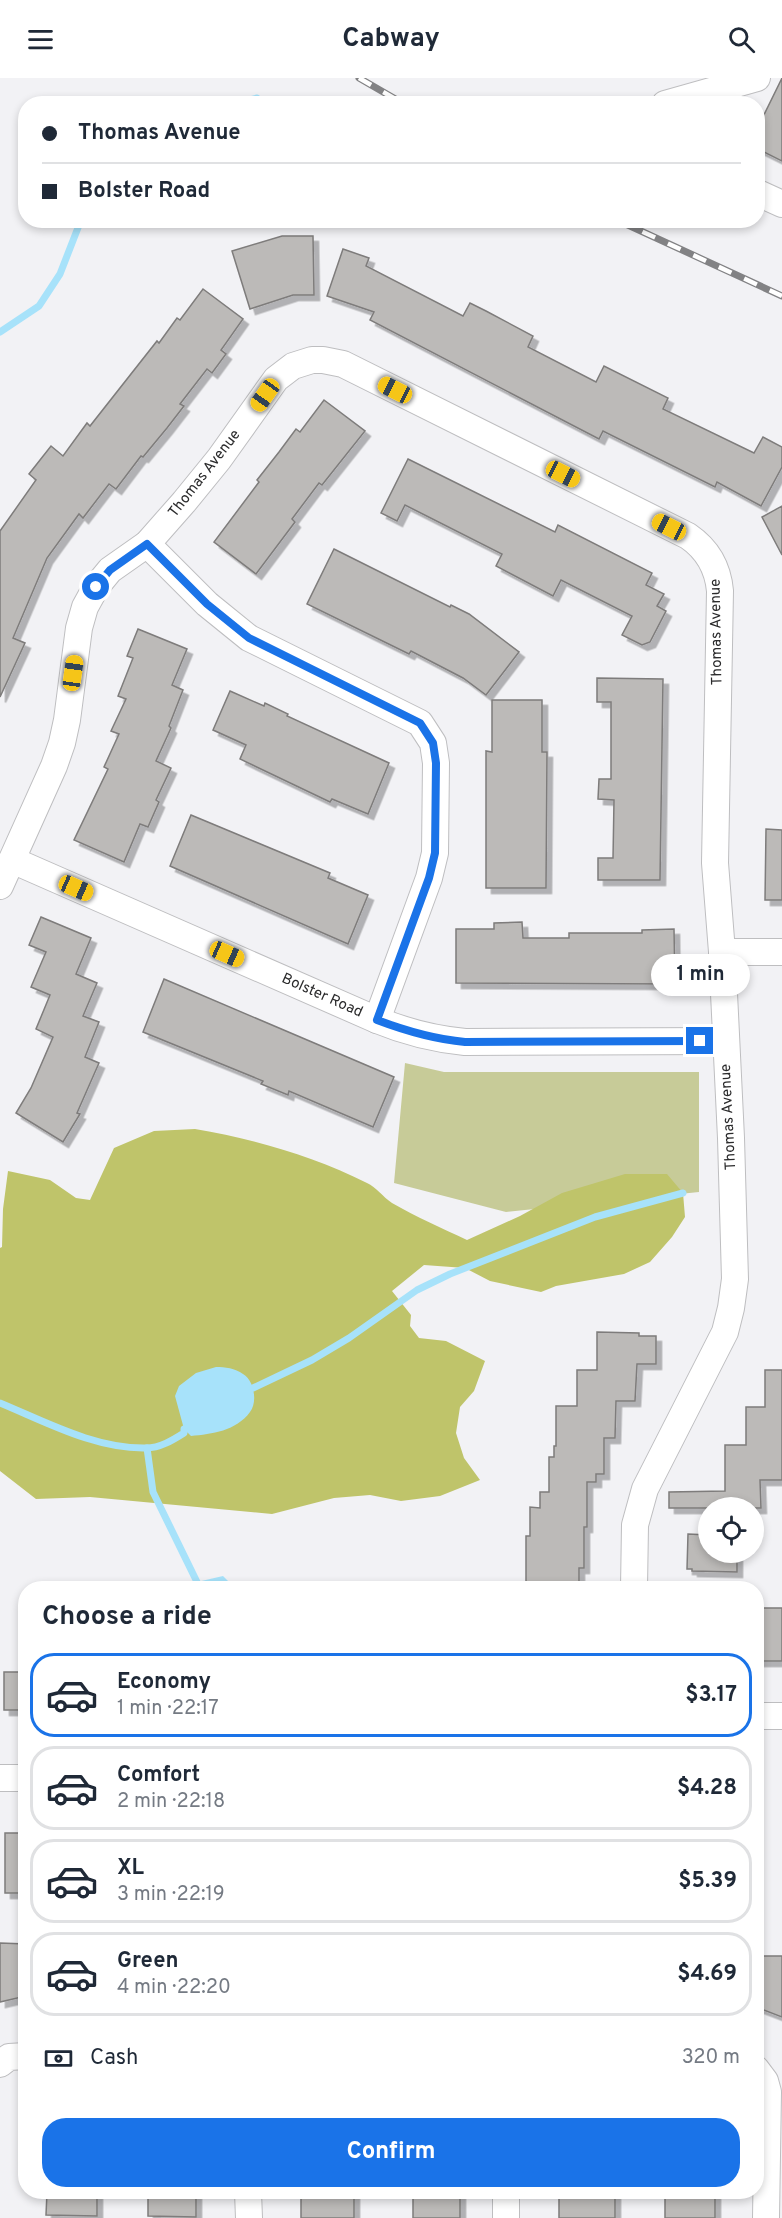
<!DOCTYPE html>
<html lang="en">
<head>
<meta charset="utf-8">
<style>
	:root { --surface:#fff; --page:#f2f2f3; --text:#1f2937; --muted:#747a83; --line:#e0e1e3; --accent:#1a73e8 }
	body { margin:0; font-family:Overpass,sans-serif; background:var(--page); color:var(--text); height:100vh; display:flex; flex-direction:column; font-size:22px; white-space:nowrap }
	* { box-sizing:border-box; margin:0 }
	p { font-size:20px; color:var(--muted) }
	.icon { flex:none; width:33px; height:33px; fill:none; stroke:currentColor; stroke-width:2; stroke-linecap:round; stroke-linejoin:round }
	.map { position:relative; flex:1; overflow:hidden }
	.drawer { position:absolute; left:18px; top:1503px; width:746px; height:618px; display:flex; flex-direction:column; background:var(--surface); border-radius:24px; box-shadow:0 3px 9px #0003 }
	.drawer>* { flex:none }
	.hud { position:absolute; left:18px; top:18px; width:747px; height:132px; border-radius:24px; box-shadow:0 3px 9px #0003; display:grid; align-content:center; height:132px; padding:0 24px; background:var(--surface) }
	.tools { position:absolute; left:698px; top:1419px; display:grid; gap:12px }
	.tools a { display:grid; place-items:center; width:66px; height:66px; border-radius:50%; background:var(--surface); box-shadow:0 3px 9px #0003; font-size:30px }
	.end { position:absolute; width:27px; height:27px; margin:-14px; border:8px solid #1a73e8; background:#fff; box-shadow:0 0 0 3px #fff }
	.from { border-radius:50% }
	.bubble { position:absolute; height:42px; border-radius:21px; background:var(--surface); box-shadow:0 3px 9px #0003; font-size:20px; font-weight:700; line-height:42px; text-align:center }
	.car { position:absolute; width:18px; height:36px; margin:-18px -9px; border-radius:8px; box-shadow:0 0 4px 2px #0007; background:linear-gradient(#f5c518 24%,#345 0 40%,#f5c518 0 76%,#345 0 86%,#f5c518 0) }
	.hud b { display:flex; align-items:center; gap:21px; height:57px; font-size:22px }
	.hud b+b { border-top:2px solid var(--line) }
	.hud i { width:15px; height:15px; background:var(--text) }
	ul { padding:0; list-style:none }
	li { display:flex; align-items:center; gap:18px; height:84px; margin:0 12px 9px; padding:0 12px; border:3px solid var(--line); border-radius:24px }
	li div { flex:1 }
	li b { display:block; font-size:22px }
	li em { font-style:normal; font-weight:700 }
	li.active { border-color:var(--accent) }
	li>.icon { width:54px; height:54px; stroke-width:1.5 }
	h2 { padding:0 24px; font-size:27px; line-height:72px }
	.pay { display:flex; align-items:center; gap:15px; height:66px; padding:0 24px; font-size:22px }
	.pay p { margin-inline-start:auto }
	.action { display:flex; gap:12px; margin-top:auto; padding:12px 24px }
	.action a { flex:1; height:69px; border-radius:24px; background:var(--accent); color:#fff; font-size:24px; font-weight:700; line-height:69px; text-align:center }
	header { display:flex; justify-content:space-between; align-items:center; height:78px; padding:0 24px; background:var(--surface); font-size:27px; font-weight:700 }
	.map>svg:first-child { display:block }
	.green { fill:#c7cb98 }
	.forest { fill:#bfc46a }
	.water { fill:#a7e2fa }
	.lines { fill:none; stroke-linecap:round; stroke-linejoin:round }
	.stream { stroke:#a7e2fa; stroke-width:7 }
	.building { fill:#bcbab8; stroke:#7e7c7b; stroke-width:1.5; filter:url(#shadow) }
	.minor-casing { stroke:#bebec0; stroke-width:28 }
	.minor { stroke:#fff; stroke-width:26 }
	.rail-casing { stroke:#828284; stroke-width:7 }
	.rail { stroke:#fff; stroke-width:4.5; stroke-dasharray:14; stroke-linecap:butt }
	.route { stroke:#1a73e8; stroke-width:8 }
	.labels { text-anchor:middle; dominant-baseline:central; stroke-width:4.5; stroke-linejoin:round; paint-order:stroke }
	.street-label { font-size:15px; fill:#2b2b2c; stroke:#fff }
</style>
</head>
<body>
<header><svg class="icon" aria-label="menu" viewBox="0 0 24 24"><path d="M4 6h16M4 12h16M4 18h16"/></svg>Cabway<svg class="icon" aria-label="search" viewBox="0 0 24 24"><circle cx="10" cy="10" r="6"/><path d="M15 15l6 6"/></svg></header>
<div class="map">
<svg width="782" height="2140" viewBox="0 0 782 2140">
	<defs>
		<filter id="shadow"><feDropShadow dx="5.5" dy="5.5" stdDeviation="0" flood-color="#0004"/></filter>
	</defs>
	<rect width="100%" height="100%" fill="#f2f2f5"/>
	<polygon class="green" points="405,985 444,994 699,994 699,1114 506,1134 394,1105"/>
	<path class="forest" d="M195 1051C254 1061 313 1078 367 1105 376 1109 383 1119 392 1125 416 1139 442 1150 467 1162L520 1138 562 1115 625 1096H667L683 1115 685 1139 672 1159 650 1184 624 1196 556 1208 541 1214 490 1203 465 1190 424 1187 392 1213 411 1237 410 1248 419 1260 446 1263 485 1283 474 1313 460 1329 456 1355 464 1380 480 1402 440 1418 401 1423 370 1417 334 1420 272 1436 90 1419 36 1421 0 1393V1170L2 1169 3 1131 8 1093 50 1102 76 1120 90 1122 114 1070 154 1053Z"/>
	<g class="water">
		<path d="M216 1289C225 1289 235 1290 243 1296 254 1302 258 1324 250 1334 236 1353 212 1356 191 1358L184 1351 175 1318 179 1308 196 1295Z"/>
		<polygon points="223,1498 235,1510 188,1510 197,1504"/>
	</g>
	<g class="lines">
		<g class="stream">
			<polyline points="235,26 257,20"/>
			<polyline points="0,254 39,228 60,196 81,142"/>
			<polyline points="253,1310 312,1282 349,1260 417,1212 450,1196 595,1139 683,1115"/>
			<path d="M0 1325C46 1344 95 1371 146 1370 160 1370 173 1362 184 1355V1351"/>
			<polyline points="147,1370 153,1414 197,1504"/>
		</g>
	</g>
	<g class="building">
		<polygon points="782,0 782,83 758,71 758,49"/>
		<polygon points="282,158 313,158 314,217 293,217 250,231 232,173"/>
		<polygon points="343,171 369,180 366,188 463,238 470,225 486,233 533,258 528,269 596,304 604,288 668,320 663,331 754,375 763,359 782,369 782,389 761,428 717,404 715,409 603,353 599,361 370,242 374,234 327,218"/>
		<polygon points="203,211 243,241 221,272 226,276 212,295 207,291 180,326 184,328 167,350 143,379 141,378 116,411 109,406 83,440 79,436 47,480 13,560 25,565 0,619 0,453 36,402 29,396 51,368 63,378 87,345 90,348 157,263 159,265 177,240 180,242"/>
		<polygon points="324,322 365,353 322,407 319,405 292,441 295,444 256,496 214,464 259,404 257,402 279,374 296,351 300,354"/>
		<polygon points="408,381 555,454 558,447 652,495 646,507 664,516 657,528 666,533 650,564 642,567 622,557 632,538 561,502 553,518 496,488 502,476 405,427 397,443 381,435"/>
		<polygon points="782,428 782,477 762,439"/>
		<polygon points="334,471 450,529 451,527 469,536 519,574 486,617 463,600 411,573 409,576 307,526"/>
		<polygon points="138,551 187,571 172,607 183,612 169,648 171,650 156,683 171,690 156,722 159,724 148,749 140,746 124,784 74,762 108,691 104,689 119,656 111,653 126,621 118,618 133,580 127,578"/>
		<polygon points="597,600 663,601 660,802 598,802 598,780 613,780 614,722 598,721 599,701 611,701 611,624 597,624"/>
		<polygon points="230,613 264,628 265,625 288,636 287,638 389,685 368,736 332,721 330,724 240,681 246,667 213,652"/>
		<polygon points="492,622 542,622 542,674 547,674 546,810 486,810 486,673 492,674"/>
		<polygon points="191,737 330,795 328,800 368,817 348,866 170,788"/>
		<polygon points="766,751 782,752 782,822 765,822"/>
		<polygon points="41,839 91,860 76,896 97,905 83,938 99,944 85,979 99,985 77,1035 80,1036 63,1064 16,1035 31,1010 53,959 36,951 50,917 31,909 46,874 29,867"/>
		<polygon points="522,844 523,860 569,860 569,855 642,855 642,852 674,851 675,906 456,905 456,851 494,851 494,845"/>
		<polygon points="164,901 394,999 373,1049 289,1013 288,1017 261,1006 263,1003 143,954"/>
		<polygon points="597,1254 639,1255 639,1258 656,1258 656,1286 637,1286 635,1323 616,1323 615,1360 604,1360 604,1396 596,1396 596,1404 587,1404 587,1449 584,1449 584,1490 579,1490 579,1510 526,1510 526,1458 530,1458 530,1429 540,1430 540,1414 549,1414 549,1379 554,1379 554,1368 556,1368 556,1328 577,1328 577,1292 597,1292"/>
		<polygon points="765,1292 782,1292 782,1402 760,1402 761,1430 669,1430 669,1414 725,1413 725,1367 746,1367 746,1329 765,1329"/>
		<polygon points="688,1456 708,1457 708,1474 737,1474 737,1494 692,1493 692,1491 687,1491"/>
		<rect x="756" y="1530" width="26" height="53"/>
		<rect x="4" y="1594" width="22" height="38"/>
		<rect x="5" y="1755" width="21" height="60"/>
		<polygon points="0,1865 26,1866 26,1918 0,1924"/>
		<polygon points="756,1878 782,1878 782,1939 756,1929"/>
		<polygon points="47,2114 97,2114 97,2138 46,2137"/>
		<polygon points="148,2114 196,2114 196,2139 148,2138"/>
		<rect x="301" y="2114" width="53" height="26"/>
		<rect x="413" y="2114" width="47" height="26"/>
		<rect x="559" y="2114" width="56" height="26"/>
		<rect x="665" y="2114" width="50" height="26"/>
	</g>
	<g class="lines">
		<defs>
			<g id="minor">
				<polyline points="665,26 757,0"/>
				<polyline points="758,115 782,126"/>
				<polyline points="147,466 207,526 249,560 420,645 433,665 436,685 435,775 429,800 377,942"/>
				<path d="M12 782 377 942C406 954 434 961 465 964L725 963"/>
				<path d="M0 808 54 688 62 665 67 642 79 550 85 529 96 509 110 492 147 466 184 424 219 381 276 301 293 288 312 282H323L343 286 688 458C707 471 718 490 720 513L715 785 722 874 731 1060 735 1201 731 1230 725 1254 645 1411 635 1447 634 1510"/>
				<polyline points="722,874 782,874"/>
				<polyline points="756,1638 782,1638"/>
				<polyline points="0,1700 26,1700"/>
				<polyline points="0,1986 9,1979 26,1978"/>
				<polyline points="756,1991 765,2003 768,2014 766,2140"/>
				<polyline points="248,2114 249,2140"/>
				<polyline points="506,2140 506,2114"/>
			</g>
		</defs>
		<use href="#minor" class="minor-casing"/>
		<use href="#minor" class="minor"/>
		<defs>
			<g id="rail">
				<polyline points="359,0 404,26"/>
				<polyline points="617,142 782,218"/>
			</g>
		</defs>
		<use href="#rail" class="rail-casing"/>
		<use href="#rail" class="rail"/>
	</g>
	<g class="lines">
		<path class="route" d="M96 509 110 492 147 466 207 526 249 560 420 645 433 665 436 685 435 775 429 800 377 942C406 953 433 961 465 964L700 963"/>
	</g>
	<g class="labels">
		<g class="street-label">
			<text transform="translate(205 396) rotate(-52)">Thomas Avenue</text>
			<text transform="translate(717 554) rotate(-91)">Thomas Avenue</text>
			<text transform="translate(322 918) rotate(24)">Bolster Road</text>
			<text transform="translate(729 1039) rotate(-93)">Thomas Avenue</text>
		</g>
	</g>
</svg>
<div class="tools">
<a><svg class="icon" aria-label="locate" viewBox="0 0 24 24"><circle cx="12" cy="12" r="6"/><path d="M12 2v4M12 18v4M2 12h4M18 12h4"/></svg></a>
</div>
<i class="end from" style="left:96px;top:509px"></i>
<i class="end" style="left:700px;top:963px"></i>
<div class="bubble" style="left:651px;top:876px;width:99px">1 min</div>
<i class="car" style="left:395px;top:312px;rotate:297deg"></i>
<i class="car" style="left:265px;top:317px;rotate:215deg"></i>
<i class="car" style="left:563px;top:396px;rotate:117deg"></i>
<i class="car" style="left:669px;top:449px;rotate:297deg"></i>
<i class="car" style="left:73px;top:595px;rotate:8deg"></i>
<i class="car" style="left:76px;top:810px;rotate:114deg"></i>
<i class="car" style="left:227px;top:876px;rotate:114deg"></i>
<div class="hud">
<b><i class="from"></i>Thomas Avenue</b>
<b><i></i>Bolster Road</b>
</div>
<section class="drawer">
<h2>Choose a ride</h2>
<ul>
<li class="active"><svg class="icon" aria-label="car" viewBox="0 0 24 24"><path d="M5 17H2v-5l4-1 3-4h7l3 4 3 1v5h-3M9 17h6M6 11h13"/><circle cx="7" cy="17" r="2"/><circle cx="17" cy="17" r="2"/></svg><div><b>Economy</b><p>1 min · 22:17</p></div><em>$3.17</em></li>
<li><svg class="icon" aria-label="car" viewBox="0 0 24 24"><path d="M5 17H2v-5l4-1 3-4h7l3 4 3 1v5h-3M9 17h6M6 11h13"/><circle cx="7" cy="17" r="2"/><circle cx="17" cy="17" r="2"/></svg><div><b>Comfort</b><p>2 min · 22:18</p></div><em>$4.28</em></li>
<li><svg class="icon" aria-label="car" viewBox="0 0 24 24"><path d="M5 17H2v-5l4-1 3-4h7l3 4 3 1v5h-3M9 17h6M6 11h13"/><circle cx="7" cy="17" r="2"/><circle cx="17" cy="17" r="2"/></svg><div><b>XL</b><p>3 min · 22:19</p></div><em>$5.39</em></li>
<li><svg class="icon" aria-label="car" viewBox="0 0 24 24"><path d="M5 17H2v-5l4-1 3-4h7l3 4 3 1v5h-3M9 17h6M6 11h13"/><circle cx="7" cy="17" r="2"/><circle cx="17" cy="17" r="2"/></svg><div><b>Green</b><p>4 min · 22:20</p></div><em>$4.69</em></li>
</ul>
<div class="pay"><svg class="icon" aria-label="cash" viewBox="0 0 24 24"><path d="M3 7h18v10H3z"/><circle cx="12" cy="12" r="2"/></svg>Cash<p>320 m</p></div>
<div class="action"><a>Confirm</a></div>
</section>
</div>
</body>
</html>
